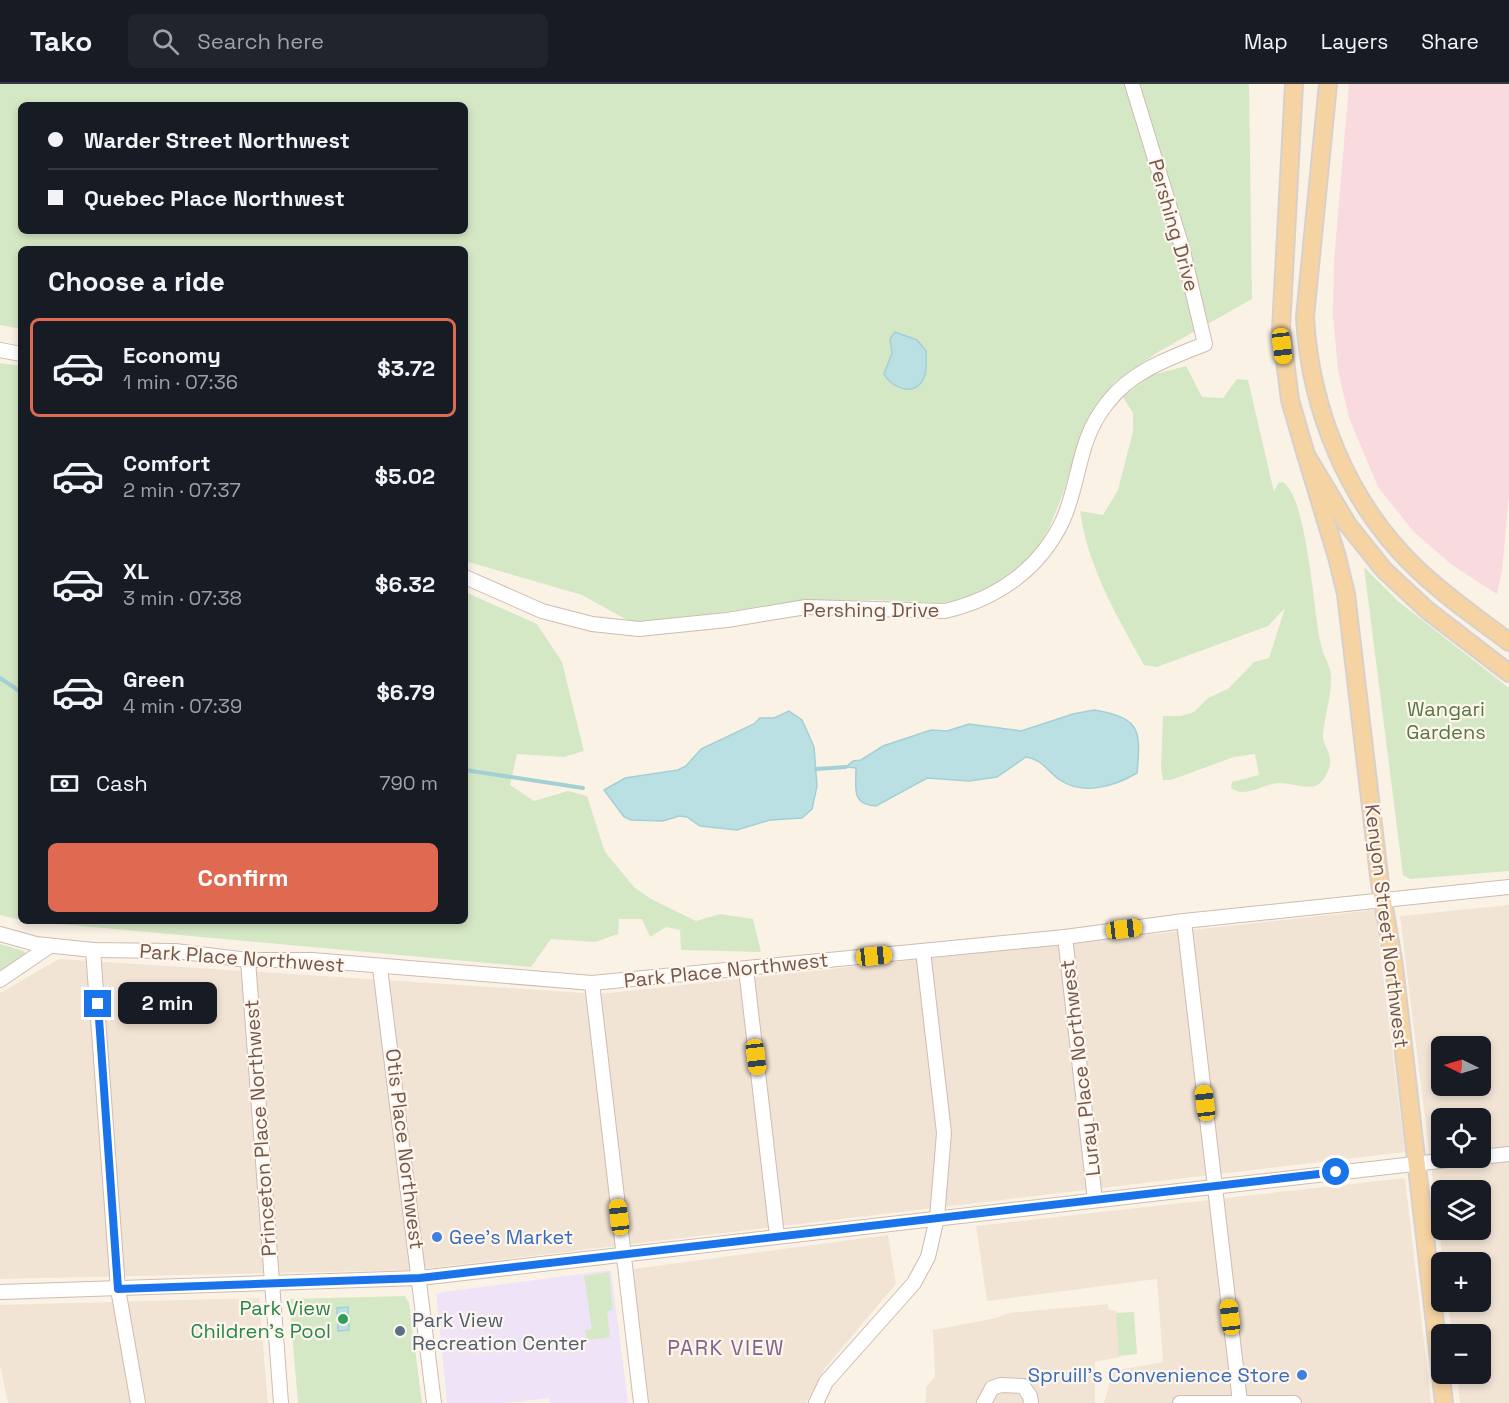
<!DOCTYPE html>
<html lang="en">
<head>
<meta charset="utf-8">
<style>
	:root { --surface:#171b24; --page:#20242c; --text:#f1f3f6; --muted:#9ea1a6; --line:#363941; --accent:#df6a51 }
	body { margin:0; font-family:"Space Grotesk",sans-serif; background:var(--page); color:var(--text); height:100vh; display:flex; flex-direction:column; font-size:22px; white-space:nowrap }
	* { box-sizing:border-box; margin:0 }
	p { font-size:20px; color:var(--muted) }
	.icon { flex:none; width:33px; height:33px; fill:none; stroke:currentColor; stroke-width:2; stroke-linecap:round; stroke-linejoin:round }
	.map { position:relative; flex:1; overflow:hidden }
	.side { position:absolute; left:18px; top:162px; width:450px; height:678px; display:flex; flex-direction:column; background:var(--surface); border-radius:9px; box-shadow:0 3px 9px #0003 }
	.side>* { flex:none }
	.top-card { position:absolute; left:18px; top:18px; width:450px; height:132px; border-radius:9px; box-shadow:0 3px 9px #0003; display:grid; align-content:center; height:132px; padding:0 30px; background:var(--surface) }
	.needle { width:39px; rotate:275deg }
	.tools { position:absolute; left:1431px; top:952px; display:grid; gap:12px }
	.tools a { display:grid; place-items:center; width:60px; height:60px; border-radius:9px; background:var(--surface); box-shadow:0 3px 9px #0003; font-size:30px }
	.end { position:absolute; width:27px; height:27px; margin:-14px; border:8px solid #1a73e8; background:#fff; box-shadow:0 0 0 3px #fff }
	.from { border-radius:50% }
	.bubble { position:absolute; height:42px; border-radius:9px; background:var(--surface); box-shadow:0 3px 9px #0003; font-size:20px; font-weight:600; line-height:42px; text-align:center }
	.car { position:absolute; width:18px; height:36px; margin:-18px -9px; border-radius:8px; box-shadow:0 0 4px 2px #0007; background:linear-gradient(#f5c518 24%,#345 0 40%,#f5c518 0 76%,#345 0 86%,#f5c518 0) }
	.top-card b { display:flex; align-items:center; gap:21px; height:57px; font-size:22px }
	.top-card b+b { border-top:2px solid var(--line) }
	.top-card i { width:15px; height:15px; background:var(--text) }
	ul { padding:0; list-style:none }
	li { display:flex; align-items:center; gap:18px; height:99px; margin:0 12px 9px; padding:0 18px; border:3px solid transparent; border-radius:9px }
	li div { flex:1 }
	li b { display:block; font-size:22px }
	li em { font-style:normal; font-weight:600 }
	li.current { border-color:var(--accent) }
	li>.icon { width:54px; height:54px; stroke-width:1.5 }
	h2 { padding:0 30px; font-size:27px; line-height:72px }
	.pay { display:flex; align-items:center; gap:15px; height:66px; padding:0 30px; font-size:22px }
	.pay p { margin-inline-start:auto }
	.action { display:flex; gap:12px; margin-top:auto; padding:12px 30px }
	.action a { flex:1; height:69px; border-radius:9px; background:var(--accent); color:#fff; font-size:24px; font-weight:600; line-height:69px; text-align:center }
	header { display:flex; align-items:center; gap:36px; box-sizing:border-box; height:84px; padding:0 30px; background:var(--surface); border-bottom:2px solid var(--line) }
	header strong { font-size:28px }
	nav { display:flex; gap:33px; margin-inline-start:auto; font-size:21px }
	.search { width:420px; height:54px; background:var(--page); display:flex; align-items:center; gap:15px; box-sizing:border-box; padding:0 21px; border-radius:9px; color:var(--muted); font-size:22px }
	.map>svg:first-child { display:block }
	.residential { fill:#f2e4d5; fill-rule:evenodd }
	.education { fill:#efe3f8 }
	.medical { fill:#f9dadf }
	.green { fill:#d5e8c5; fill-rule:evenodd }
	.water { fill:#bbe0e4; stroke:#a2d0d5; stroke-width:1.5 }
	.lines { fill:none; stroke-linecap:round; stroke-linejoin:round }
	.stream { stroke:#a2d0d5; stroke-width:4 }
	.minor-casing { stroke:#cebcb0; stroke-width:16 }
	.major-casing { stroke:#d8d0cd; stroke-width:20 }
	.minor { stroke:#fff; stroke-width:14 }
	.major { stroke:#f6d3a2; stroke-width:16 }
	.route { stroke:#1a73e8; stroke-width:8 }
	.shop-dot { fill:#3f7fe0; stroke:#fef6ec; stroke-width:2 }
	.leisure-dot { fill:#2e9e5b; stroke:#fef6ec; stroke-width:2 }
	.service-dot { fill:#5c6f8a; stroke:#fef6ec; stroke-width:2 }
	.labels { text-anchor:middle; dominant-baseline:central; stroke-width:4.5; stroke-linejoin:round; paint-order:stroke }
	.street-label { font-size:20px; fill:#73584c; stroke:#fef6ec }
	.park-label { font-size:20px; fill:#567844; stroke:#fef6ec }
	.shop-label { font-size:20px; fill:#366cbe; stroke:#fef6ec; text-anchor:start }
	.leisure-label { font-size:20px; fill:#27864d; stroke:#fef6ec; text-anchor:end }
	.service-label { font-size:20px; fill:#4e5e75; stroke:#fef6ec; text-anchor:start }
	.neighbourhood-label { font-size:21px; letter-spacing:1.5px; fill:#7e648f; stroke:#fef6ec }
</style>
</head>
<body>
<header>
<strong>Tako</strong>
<div class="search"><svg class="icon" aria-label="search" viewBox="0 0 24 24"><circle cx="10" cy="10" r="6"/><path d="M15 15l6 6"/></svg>Search here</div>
<nav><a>Map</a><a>Layers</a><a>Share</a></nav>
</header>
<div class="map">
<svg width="1509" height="1319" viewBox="0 0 1509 1319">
	<rect width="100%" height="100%" fill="#fbf2e6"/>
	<g class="residential">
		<path d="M1509 821V1319H1460L1457 1290H1480V1251H1452L1448 1218H1480V1179H1443L1400 832ZM1442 963H1480V1002H1442ZM1442 1035H1480V1074H1442ZM1442 1107H1480V1146H1442Z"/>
		<polygon points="1375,826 1405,1068 414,1186 0,1195 0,909 59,875 600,910"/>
		<polygon points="1405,1094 1431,1319 1104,1319 1113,1287 1163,1278 1157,1195 987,1217 976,1142"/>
		<polygon points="888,1151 896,1200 825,1284 806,1319 649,1319 633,1185"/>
		<polygon points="259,1214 268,1319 8,1319 0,1281 0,1221"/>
		<polygon points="1108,1220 1109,1226 1116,1226 1120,1273 1095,1278 1095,1319 926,1319 926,1303 935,1293 933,1246 996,1234 1008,1229"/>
	</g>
	<polygon class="education" points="611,1186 628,1319 550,1319 549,1314 505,1319 447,1319 436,1209"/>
	<polygon class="medical" points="1349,0 1509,0 1509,411 1502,487 1497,510 1452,481 1413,447 1378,403 1349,334 1338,286 1333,231 1334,177"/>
	<g class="green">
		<path d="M0 0H1249L1252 215 1158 268 1114 299 1085 342 1063 410 1049 444 1033 471 1001 496 971 514 942 519 874 516 792 518 642 540 629 537 582 511 465 477V165H21V245L0 241ZM21 21H465V147H21Z"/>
		<polygon points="0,279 21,282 21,836 0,831"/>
		<path d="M1186 282 1202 313 1223 314 1237 295 1248 296 1274 408 1278 399 1283 398C1308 415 1313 528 1321 561 1323 571 1330 581 1331 591 1332 611 1325 630 1323 650 1322 659 1330 667 1330 676 1331 684 1325 695 1319 700 1310 707 1289 698 1278 699 1264 700 1244 715 1231 704L1232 698 1259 691 1255 670 1234 673 1171 696H1163L1161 684 1163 632H1181L1194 628 1208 614 1228 605 1254 578 1269 574 1285 524 1268 542 1157 583 1144 581C1117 532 1088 484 1080 427L1103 431 1118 406 1133 347V329L1123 313 1152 291Z"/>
		<polygon points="1364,483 1399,518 1509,604 1509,787 1410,795 1403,791"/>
		<polygon points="465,508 537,540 562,578 584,667 564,673 517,670 510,701 534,717 568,707 587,712 605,768 634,803 651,815 696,837 720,830 753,835 761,868 681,866 680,846 666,843 650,853 642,835 619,835 618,850 595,858 551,855 531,883 27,837 465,837"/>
		<polygon points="0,860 24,867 26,873 0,889"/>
		<polygon points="609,1188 613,1226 607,1227 610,1253 586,1256 585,1246 592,1245 584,1192"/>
		<polygon points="405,1212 409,1219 422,1319 298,1319 289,1215"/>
		<polygon points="1134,1228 1137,1270 1119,1272 1116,1229"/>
	</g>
	<g class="water">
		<path d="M895 248 917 256 926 267C926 277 928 292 920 300 909 312 890 301 884 290L892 269 890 255Z"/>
		<path d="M1094 626C1141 634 1141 646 1137 689 1115 702 1083 712 1060 696 1048 688 1042 675 1026 673L997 693 969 697 927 694 876 722C851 721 856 704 856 684L846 683 853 677 861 676 883 662 931 646 947 647 969 640 1021 647 1073 630Z"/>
		<polygon points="789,627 802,636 814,663 817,702 812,725 802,734 770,736 737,746 700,742 687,733 679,732 663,737 631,736 624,733 604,706 625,694 678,686 686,682 701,665 754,640 760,634 774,634"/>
		<polygon points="348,1223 349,1246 338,1247 337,1224"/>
	</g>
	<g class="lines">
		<g class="stream">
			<polyline points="0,594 21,608"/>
			<polyline points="816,685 846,683"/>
			<polyline points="465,686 583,704"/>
		</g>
		<defs>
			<g id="minor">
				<polyline points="0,266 21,270"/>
				<path d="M465 493 542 527 592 540 639 545 727 536 806 523 945 527C997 515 1040 485 1063 436 1081 395 1077 356 1108 318 1132 287 1170 274 1205 260L1182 163 1132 0"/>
				<polyline points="1184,837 1240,1318"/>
				<polyline points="0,850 36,860 93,866 175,867 248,876 312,876 592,899 1065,853 1184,837 1509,803"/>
				<polyline points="1065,853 1095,1116"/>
				<polyline points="93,866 118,1205 138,1319"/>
				<polyline points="248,876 281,1319"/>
				<polyline points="380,884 434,1319"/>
				<polyline points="746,885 777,1152"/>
				<polyline points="0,896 50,862"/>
				<polyline points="592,899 641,1319"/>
				<polyline points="1480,1073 1509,1070"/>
				<polyline points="0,1208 420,1194 1466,1074"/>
				<polyline points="816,1319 826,1298 914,1199 928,1173 937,1134 944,1049 923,867"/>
				<polyline points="984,1319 992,1304 1001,1301 1023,1302 1030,1312 1031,1319"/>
				<polyline points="1180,1319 1294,1319"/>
			</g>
			<g id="major">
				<polyline points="1294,0 1281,245 1290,316 1306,371 1348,441 1384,486 1427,526 1509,589"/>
				<path d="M1328 0 1305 233C1310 325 1348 419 1416 484 1444 511 1477 534 1509 558"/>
				<polyline points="1306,371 1337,473 1346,510 1380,800 1394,882 1444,1319"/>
			</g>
		</defs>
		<use href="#minor" class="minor-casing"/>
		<use href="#major" class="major-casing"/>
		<use href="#minor" class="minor"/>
		<use href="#major" class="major"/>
	</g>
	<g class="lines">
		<polyline class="route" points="98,920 118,1205 420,1194 1336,1088"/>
	</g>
	<g class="shop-dot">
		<circle cx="437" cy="1153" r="6"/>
		<circle cx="1302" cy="1291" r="6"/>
	</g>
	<circle class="leisure-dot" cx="343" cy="1235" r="6"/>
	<circle class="service-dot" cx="400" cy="1247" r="6"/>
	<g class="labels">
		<g class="street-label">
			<text transform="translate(1174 141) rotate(74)">Pershing Drive</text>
			<text x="871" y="526">Pershing Drive</text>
			<text transform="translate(1387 842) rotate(83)">Kenyon Street Northwest</text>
			<text transform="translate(242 874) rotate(4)">Park Place Northwest</text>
			<text transform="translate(726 886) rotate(-6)">Park Place Northwest</text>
			<text transform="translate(1080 984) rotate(-97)">Luray Place Northwest</text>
			<text transform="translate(260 1044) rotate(-94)">Princeton Place Northwest</text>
			<text transform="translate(405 1065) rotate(83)">Otis Place Northwest</text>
		</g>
		<g class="park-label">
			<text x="1446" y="625">Wangari<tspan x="1446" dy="23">Gardens</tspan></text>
		</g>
		<g class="shop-label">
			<text x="449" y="1153">Gee's Market</text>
			<text x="1290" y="1291" text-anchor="end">Spruill's Convenience Store</text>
		</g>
		<g class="leisure-label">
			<text x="331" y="1224">Park View<tspan x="331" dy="23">Children's Pool</tspan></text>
		</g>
		<g class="service-label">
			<text x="412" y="1236">Park View<tspan x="412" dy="23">Recreation Center</tspan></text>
		</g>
		<g class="neighbourhood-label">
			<text x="726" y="1263">PARK VIEW</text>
		</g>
	</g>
</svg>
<div class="tools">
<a><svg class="needle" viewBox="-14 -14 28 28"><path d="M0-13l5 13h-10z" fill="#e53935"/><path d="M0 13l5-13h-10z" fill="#9ea1a6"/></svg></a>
<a><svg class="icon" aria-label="locate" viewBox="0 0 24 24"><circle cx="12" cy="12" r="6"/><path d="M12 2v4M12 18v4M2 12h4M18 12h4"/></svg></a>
<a><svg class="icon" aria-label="layers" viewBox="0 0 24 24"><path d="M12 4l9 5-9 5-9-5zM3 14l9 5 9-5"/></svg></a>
<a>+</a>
<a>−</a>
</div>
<i class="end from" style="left:1336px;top:1088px"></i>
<i class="end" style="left:98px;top:920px"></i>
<div class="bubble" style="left:118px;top:898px;width:99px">2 min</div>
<i class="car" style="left:1282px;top:262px;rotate:173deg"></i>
<i class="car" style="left:1124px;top:845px;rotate:83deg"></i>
<i class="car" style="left:874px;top:872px;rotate:84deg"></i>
<i class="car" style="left:756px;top:973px;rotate:173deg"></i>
<i class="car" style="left:1205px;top:1019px;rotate:353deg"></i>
<i class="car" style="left:619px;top:1133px;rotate:353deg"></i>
<i class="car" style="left:1230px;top:1233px;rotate:353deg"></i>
<div class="top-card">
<b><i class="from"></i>Warder Street Northwest</b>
<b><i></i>Quebec Place Northwest</b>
</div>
<section class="side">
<h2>Choose a ride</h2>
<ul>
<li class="current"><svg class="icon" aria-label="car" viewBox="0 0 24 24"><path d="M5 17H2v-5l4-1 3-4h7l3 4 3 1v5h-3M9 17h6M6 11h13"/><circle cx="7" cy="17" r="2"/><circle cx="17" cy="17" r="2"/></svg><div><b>Economy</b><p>1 min · 07:36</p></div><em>$3.72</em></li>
<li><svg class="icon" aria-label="car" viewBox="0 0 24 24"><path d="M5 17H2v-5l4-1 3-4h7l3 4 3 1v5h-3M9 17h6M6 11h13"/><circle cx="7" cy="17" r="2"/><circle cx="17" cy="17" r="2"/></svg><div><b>Comfort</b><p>2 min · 07:37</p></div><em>$5.02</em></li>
<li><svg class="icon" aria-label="car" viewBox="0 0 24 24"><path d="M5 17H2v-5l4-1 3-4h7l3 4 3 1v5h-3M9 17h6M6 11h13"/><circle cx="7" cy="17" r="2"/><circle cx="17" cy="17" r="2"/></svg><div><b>XL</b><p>3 min · 07:38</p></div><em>$6.32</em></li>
<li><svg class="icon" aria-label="car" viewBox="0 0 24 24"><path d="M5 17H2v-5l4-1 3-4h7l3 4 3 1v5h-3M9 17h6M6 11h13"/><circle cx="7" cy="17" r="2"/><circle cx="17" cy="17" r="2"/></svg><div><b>Green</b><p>4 min · 07:39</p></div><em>$6.79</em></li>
</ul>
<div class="pay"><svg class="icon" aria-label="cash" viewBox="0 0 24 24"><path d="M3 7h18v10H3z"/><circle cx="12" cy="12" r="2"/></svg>Cash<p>790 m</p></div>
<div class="action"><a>Confirm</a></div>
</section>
</div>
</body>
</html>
